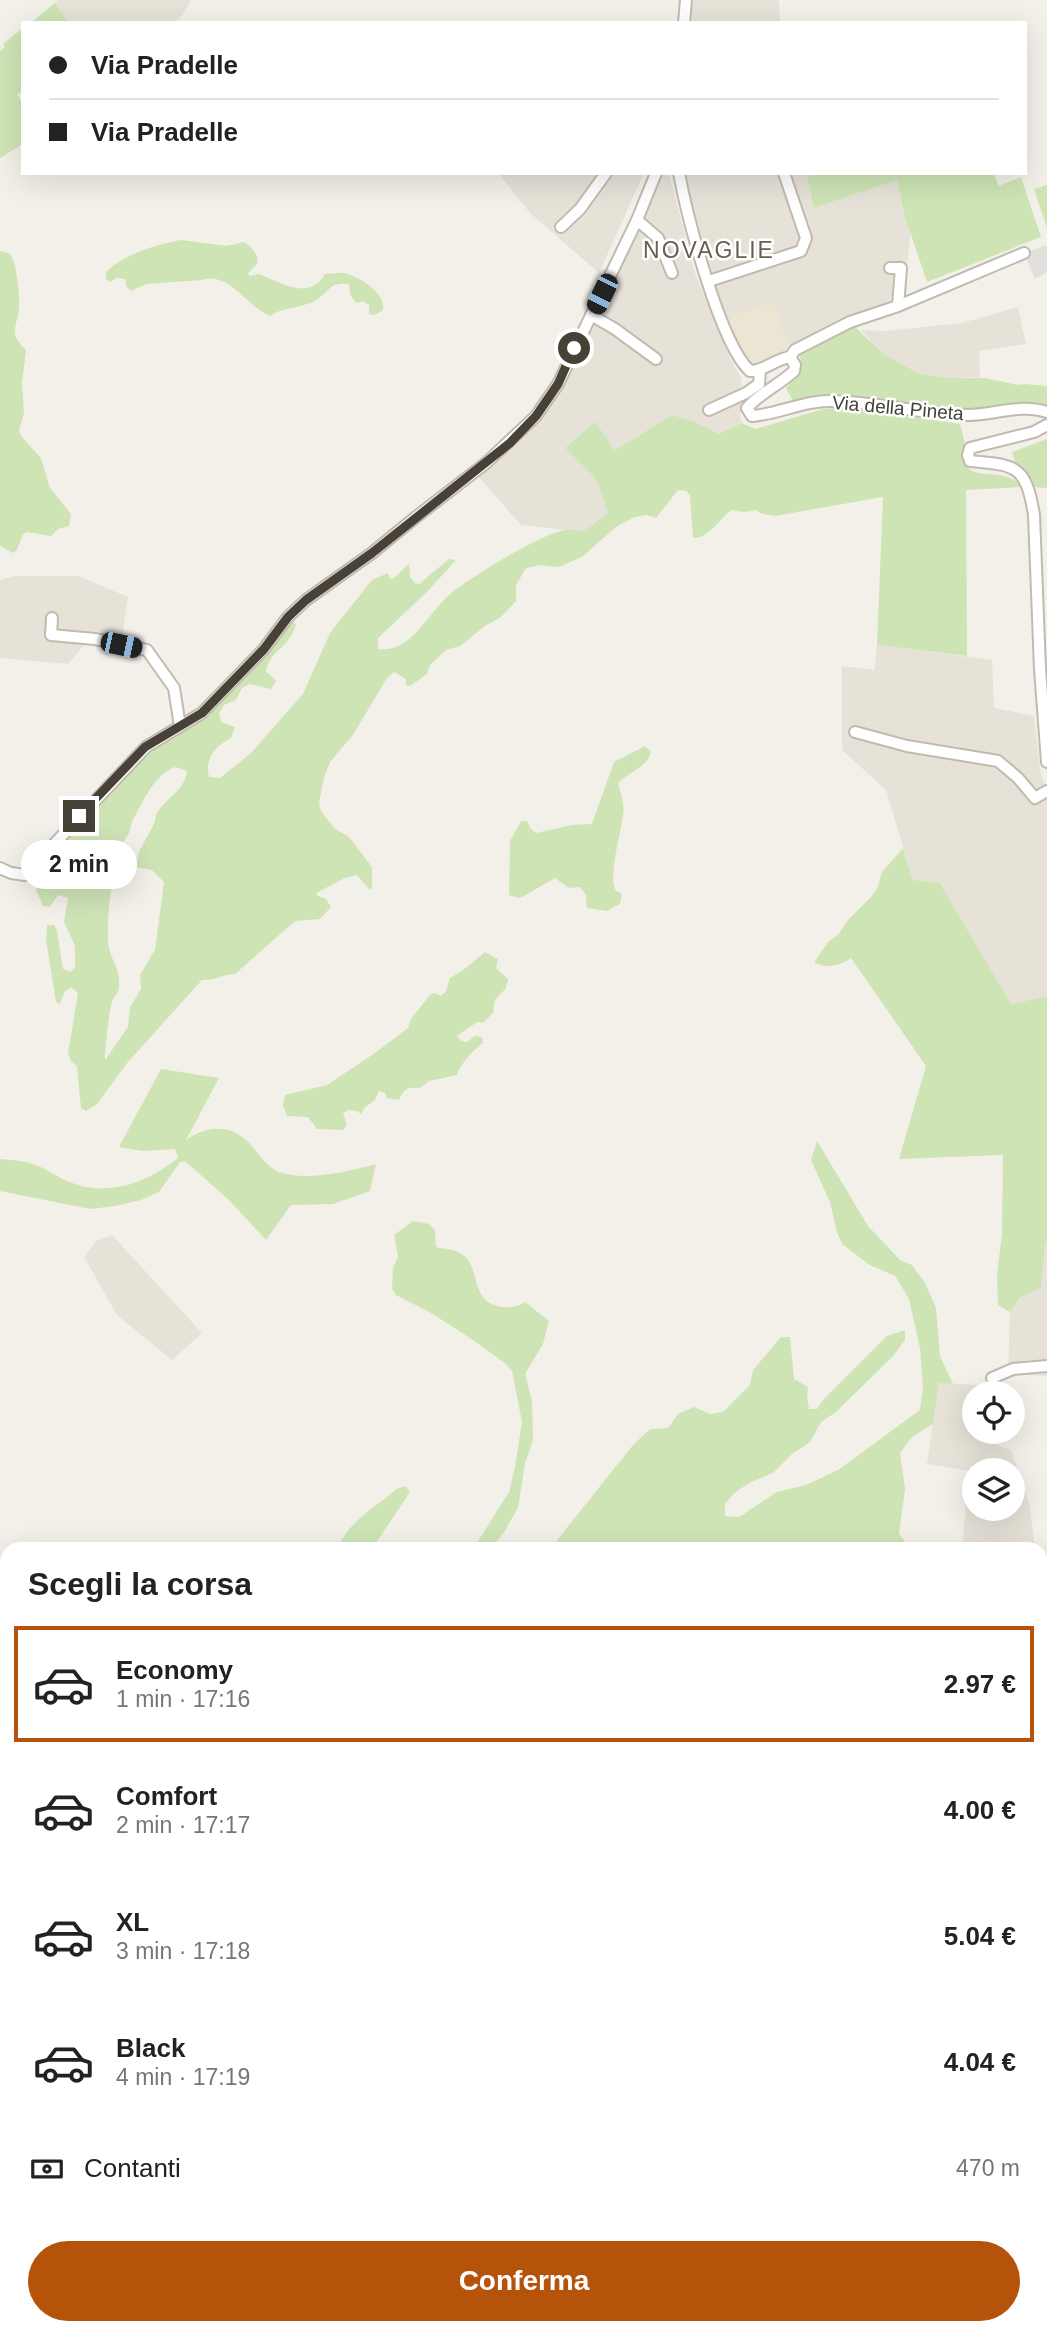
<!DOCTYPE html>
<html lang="it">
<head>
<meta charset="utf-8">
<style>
	:root { --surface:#fff; --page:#f2f2f2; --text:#222; --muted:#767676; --line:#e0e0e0; --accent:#b45309 }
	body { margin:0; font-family:Arial,sans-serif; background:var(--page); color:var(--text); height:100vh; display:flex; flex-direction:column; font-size:26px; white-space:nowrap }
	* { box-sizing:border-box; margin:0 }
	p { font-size:23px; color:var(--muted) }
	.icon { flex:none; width:38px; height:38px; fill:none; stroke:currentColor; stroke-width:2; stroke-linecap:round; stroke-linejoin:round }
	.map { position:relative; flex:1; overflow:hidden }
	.sheet { position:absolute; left:0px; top:1542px; width:1048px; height:793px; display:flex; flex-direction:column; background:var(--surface); border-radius:21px 21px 0 0; box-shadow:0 7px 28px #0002 }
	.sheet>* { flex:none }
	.guide { position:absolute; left:21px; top:21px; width:1006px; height:154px; border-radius:0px; box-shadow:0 7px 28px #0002; display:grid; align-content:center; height:154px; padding:0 28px; background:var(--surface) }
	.buttons { position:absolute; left:962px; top:1381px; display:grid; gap:14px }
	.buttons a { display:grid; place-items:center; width:63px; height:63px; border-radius:50%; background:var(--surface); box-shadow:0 7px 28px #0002; font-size:35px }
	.end { position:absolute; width:32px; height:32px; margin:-16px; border:9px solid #474138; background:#fff; box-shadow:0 0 0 4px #fff }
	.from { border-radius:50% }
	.bubble { position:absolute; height:49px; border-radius:24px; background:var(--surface); box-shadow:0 7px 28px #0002; font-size:23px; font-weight:600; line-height:49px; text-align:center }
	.car { position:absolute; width:21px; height:42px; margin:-21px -10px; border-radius:9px; box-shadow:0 0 5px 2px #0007; background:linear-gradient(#222 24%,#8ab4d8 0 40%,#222 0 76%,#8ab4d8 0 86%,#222 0) }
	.guide b { display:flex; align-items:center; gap:24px; height:66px; font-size:26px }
	.guide b+b { border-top:2px solid var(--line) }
	.guide i { width:18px; height:18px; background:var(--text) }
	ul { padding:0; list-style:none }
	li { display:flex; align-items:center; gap:21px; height:116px; margin:0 14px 10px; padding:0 14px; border:4px solid transparent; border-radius:0px }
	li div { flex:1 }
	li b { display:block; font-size:26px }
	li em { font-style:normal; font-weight:600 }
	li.selected { border-color:var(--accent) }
	li>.icon { width:63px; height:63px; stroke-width:1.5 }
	h2 { padding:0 28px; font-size:32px; line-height:84px }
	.pay { display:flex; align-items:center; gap:18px; height:77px; padding:0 28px; font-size:26px }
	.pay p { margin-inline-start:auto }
	.action { display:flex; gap:14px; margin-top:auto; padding:14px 28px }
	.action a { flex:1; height:80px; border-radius:42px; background:var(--accent); color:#fff; font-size:28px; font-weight:600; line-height:80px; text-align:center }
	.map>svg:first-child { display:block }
	.residential { fill:#e7e2d8; fill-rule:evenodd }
	.education { fill:#ebe5d4 }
	.green { fill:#cee4b5; fill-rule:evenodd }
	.parking { fill:#e2e0dd }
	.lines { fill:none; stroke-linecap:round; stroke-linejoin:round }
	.minor-casing { stroke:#c1bbaf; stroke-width:14 }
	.minor { stroke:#fff; stroke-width:10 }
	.route { stroke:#474138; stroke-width:9 }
	.labels { text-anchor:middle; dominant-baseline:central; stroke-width:5; stroke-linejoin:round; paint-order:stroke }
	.street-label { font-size:19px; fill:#474138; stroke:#fff }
	.quarter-label { font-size:23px; letter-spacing:2px; fill:#695f50; stroke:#fff }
</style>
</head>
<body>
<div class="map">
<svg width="1047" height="2333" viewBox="0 0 1047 2333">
	<rect width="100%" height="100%" fill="#f3f0e9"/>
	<g class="residential">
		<polygon points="59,0 191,0 182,16 172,23 69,23 55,3"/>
		<polygon points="689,0 779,0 780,23 687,23"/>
		<polygon points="498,173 644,173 599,273 530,213"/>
		<polygon points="661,173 669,173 695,273 729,356 741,378 743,403 740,417 742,423 718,434 696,422 672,415 615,450 595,423 565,448 596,479 608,513 583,532 521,525 476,474 534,419 636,230"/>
		<polygon points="682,173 819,173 807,177 814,208 897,180 911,229 902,311 790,345 741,354 707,272"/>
		<polygon points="1018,307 1026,344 979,351 980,377 949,378 920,374 884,355 861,330 885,331 962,323"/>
		<polygon points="14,576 78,576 128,597 121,645 86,643 68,664 0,658 0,580"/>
		<polygon points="877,645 992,660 994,708 1034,716 1041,776 1047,787 1047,996 1011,1004 940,883 913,880 886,790 842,750 842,666 874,670"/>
		<polygon points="112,1235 202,1333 172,1360 117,1315 84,1257 96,1241"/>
		<polygon points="1045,1241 1047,1241 1047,1376 1008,1374 1010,1312 1021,1297"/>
		<path d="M939 1383 981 1385V1393H975V1432H981V1439L1011 1450 1030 1506 1035 1549H962L969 1471 927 1464ZM975 1470H1013V1508H975Z"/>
		<polygon points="937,2328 997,2328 1002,2332 1011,2333 930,2333"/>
	</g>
	<polygon class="education" points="774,302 789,348 755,367 747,364 728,317"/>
	<g class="green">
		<polygon points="55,3 69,23 30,23"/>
		<polygon points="23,28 23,91 17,94 23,104 23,144 0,158 0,51 5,47 3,44"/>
		<polygon points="819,173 993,173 999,186 1021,177 1041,237 927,282 906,220 897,180 814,208 807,177"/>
		<polygon points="1047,185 1047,228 1034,189"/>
		<path d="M181 240 227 246 244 242 252 248 258 258 257 264 248 273 250 276 259 274C280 282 310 302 325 274 331 274 338 272 344 273 359 277 386 292 383 310L375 315 369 314V305L363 301 356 303 350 294 349 284C329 282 332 289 319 298 304 309 284 306 270 316 248 308 229 271 202 280L147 284 131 291 126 286 125 279 117 278 110 282 106 279V272C122 255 158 244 181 240Z"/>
		<path d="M0 251 10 254C17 263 20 297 19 309 17 326 8 334 26 350L22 383 24 413 19 430 22 437 41 458 50 488 71 514 69 526 58 529 51 536 27 532 23 534 17 550 13 553 0 546Z"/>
		<path d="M854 326 885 355 920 374 949 378H985L1018 385 1025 384 1047 386V413C1024 414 999 417 976 415 910 411 862 384 794 403L786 388C796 376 804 368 799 352L790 345Z"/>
		<path d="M849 407 960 424C962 431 964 439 965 446 965 451 962 456 964 462 971 483 1005 465 1022 487L966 490 967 656 877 645 883 497 775 516 762 514 756 510 744 512 731 510C719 520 708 539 693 538L690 495 686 491 678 490 656 518 646 515 635 517 617 526 582 557 559 567 540 565 526 568 516 585V601L501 617 485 626 460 646 446 650 430 665 427 674 410 686 406 685V679L394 672 387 678 353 735 330 762 324 778 319 803 321 811 334 828 349 837 372 867V887L370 890 357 875 345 878 318 892 316 895 326 899 331 907 320 919 295 921 235 974C222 974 215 981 202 980L128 1062 97 1104 86 1111 81 1108 77 1066 71 1061 68 1054 78 993 71 987 65 991 60 1004 56 1002 46 940 47 925H54L57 931 63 969 70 972 75 968V946L64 922 68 898 58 895 50 907 43 906 36 890 42 878 55 871 56 862 51 852 144 753 197 716 290 619 296 624C291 647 269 651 266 671L276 681 271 689 250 684 242 688 236 700 224 705 219 714 221 722 235 727 231 738C216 745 204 759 209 777L220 778 251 753 303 694 330 633 372 580 388 573 390 579 394 578 409 564 410 577 415 583 419 584 449 559 456 560 428 591 378 638V649C411 653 426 616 448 596 465 580 546 531 566 530 572 529 578 531 583 532L608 513 596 479 565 448 595 422 615 450 672 415 696 422 718 434 742 423 755 429 823 409ZM175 767 187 771C184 793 165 797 156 815 155 819 155 823 153 826 146 840 137 850 136 867L152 870 164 882 155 950 140 975 141 989 130 1007 128 1027 105 1060C105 1051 109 1009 112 1002 114 996 118 994 119 987 121 966 109 960 108 941 107 914 111 883 117 857 119 847 124 841 129 833 131 828 131 822 134 818 144 800 154 775 175 767Z"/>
		<polygon points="1047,439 1047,488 1034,487 1027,476 1017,468 1012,452"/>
		<path d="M645 746 651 752C648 767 629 772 618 783 621 794 625 803 623 815 621 832 610 871 614 886 615 892 617 891 622 894L620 904 607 911 587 908 586 895 580 887 569 888 555 878 524 896 519 898 509 895 510 841 521 821H527L531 829 536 833 572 825 592 824 614 762Z"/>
		<path d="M903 848 913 880 940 883 1011 1004 1047 996V1241L1045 1242 1041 1288 1021 1297 1010 1312 998 1305 997 1274 1002 1234 1003 1155 899 1159 926 1066 851 958C840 966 826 969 814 962L829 941 838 935 847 921 871 897 877 889 882 872Z"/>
		<path d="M485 952 498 959 496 968 508 979 506 988 495 1000 493 1013 483 1023 477 1022 457 1036 461 1041 467 1042 475 1036 482 1037 483 1043C473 1050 460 1065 457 1075L429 1081 420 1088C408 1087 404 1088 399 1100L387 1098 385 1093 379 1091 375 1100 365 1107 361 1114 357 1111 349 1110 343 1113 347 1125 343 1130 317 1129 308 1117 287 1116 283 1105 285 1095 327 1085 375 1053 408 1028 411 1019 430 995 434 993 441 996 446 991 450 978C463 971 473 962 485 952Z"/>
		<path d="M161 1069 219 1078 186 1140C208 1124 234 1124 252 1146 261 1156 267 1167 279 1172 305 1182 350 1171 376 1164L370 1191 333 1204 291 1205 266 1240 230 1201 185 1161 180 1162 159 1192 141 1200 115 1206 90 1209 0 1191V1159C11 1160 22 1160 33 1164 46 1168 58 1178 72 1183 109 1197 149 1182 178 1158L175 1149 143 1151 119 1147Z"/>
		<polygon points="817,1141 868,1226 900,1260 912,1265 925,1283 936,1308 940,1356 953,1384 939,1383 933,1424 912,1437 900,1453 905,1489 899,1534 911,1549 550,1549 633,1445 650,1429 668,1428 678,1414 694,1407 710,1414 723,1412 750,1385 753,1370 781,1337 790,1337 794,1379 808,1387 807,1398 809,1409 817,1409 823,1400 887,1336 905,1330 905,1340 893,1356 836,1412 821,1422 810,1442 792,1454 773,1473 751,1482 734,1493 725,1504 725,1516 739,1517 777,1492 806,1485 838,1470 920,1410 923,1388 920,1348 909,1299 895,1276 870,1265 843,1245 837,1233 830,1202 811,1160"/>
		<path d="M413 1221 429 1224 435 1230 436 1247C443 1249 452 1249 458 1252 484 1263 466 1304 504 1307 514 1307 517 1307 525 1302L549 1321 543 1344 525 1374 532 1401 533 1440 525 1463 518 1508 503 1534 490 1549H473L509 1492 515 1467 522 1422 512 1371 505 1363 467 1336 431 1313 396 1295 392 1289 393 1268 398 1257 394 1235Z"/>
		<path d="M405 1486 410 1492 372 1549H338C345 1524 378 1505 397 1489Z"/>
		<polygon points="1,2013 7,2017 7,2092 0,2087"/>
		<polygon points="7,2169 7,2328 207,2328 207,2332 213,2333 0,2333 0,2170"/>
		<polygon points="541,2328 590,2328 595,2333 526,2333"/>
	</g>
	<polygon class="parking" points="1047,245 1047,272 1035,279 1024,253"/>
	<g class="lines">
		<defs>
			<g id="minor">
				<polyline points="684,23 686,0"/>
				<path d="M679 173C687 216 720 344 750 371 765 371 775 359 790 357L795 350 850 322 898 306"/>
				<polyline points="637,220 658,238 672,273"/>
				<polyline points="561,227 580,209 606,173"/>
				<polyline points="890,268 901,268 898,306 1024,253"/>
				<polyline points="709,281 801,251 806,238 784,173"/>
				<polyline points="591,315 615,329 656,359"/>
				<path d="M790 357 795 365 794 371C779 385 760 393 747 408L752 416C779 414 805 400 832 401 877 402 921 414 967 415 995 415 1020 403 1047 412"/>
				<polyline points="709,410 746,393 759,384 760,371"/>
				<path d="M1047 425 1034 432 970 448 968 455 970 461C1017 465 1026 466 1034 515L1040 669 1047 762"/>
				<polyline points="52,618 51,635 95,639 147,650 174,688 180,726"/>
				<polyline points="855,732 907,746 998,761 1018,778 1035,798 1047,791"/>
				<polyline points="0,868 11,873 25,875 146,747 202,713 264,649 288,617 306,600 372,553 416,517 486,463 536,416 558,384 637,220 656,173"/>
				<polyline points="992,1378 1013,1369 1047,1366"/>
				<polyline points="0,1934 7,1938"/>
				<polyline points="768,2328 768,2333"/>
				<polyline points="302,2333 308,2328"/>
			</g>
		</defs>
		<use href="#minor" class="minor-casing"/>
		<use href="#minor" class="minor"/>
	</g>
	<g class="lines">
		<polyline class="route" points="79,816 145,747 202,713 264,649 288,617 306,600 372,553 510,443 536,416 558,384 574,348"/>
	</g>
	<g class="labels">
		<g class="street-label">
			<text transform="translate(898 408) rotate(5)">Via della Pineta</text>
		</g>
		<g class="quarter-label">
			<text x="709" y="250">NOVAGLIE</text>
		</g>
	</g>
</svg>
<div class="buttons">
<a><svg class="icon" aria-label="locate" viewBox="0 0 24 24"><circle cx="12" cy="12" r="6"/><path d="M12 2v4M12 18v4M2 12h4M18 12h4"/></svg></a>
<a><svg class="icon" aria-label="layers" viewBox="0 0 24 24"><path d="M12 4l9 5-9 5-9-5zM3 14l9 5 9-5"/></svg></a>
</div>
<i class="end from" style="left:574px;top:348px"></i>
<i class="end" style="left:79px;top:816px"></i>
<div class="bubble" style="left:21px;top:840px;width:116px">2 min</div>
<i class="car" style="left:602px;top:294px;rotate:206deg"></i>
<i class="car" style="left:121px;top:645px;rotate:102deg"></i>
<div class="guide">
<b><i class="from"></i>Via Pradelle</b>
<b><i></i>Via Pradelle</b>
</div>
<section class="sheet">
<h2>Scegli la corsa</h2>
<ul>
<li class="selected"><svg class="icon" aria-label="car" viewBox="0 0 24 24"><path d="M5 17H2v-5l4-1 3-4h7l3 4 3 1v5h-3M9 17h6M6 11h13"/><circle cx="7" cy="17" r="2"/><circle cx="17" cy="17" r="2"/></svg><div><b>Economy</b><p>1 min · 17:16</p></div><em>2.97 €</em></li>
<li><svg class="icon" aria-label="car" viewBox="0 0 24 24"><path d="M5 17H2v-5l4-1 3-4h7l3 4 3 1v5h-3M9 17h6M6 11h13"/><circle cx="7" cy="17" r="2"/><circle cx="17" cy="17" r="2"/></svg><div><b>Comfort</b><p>2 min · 17:17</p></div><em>4.00 €</em></li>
<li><svg class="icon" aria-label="car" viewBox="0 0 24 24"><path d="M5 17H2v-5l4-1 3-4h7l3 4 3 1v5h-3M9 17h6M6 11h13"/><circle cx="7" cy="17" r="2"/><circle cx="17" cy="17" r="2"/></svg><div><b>XL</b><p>3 min · 17:18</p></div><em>5.04 €</em></li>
<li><svg class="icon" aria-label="car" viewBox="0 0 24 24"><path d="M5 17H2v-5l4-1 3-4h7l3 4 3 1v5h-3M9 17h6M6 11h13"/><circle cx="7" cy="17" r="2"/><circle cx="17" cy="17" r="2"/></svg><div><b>Black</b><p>4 min · 17:19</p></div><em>4.04 €</em></li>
</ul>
<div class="pay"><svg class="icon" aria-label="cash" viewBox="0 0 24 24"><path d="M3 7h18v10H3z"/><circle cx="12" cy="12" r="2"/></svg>Contanti<p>470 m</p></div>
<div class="action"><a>Conferma</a></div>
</section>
</div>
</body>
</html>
